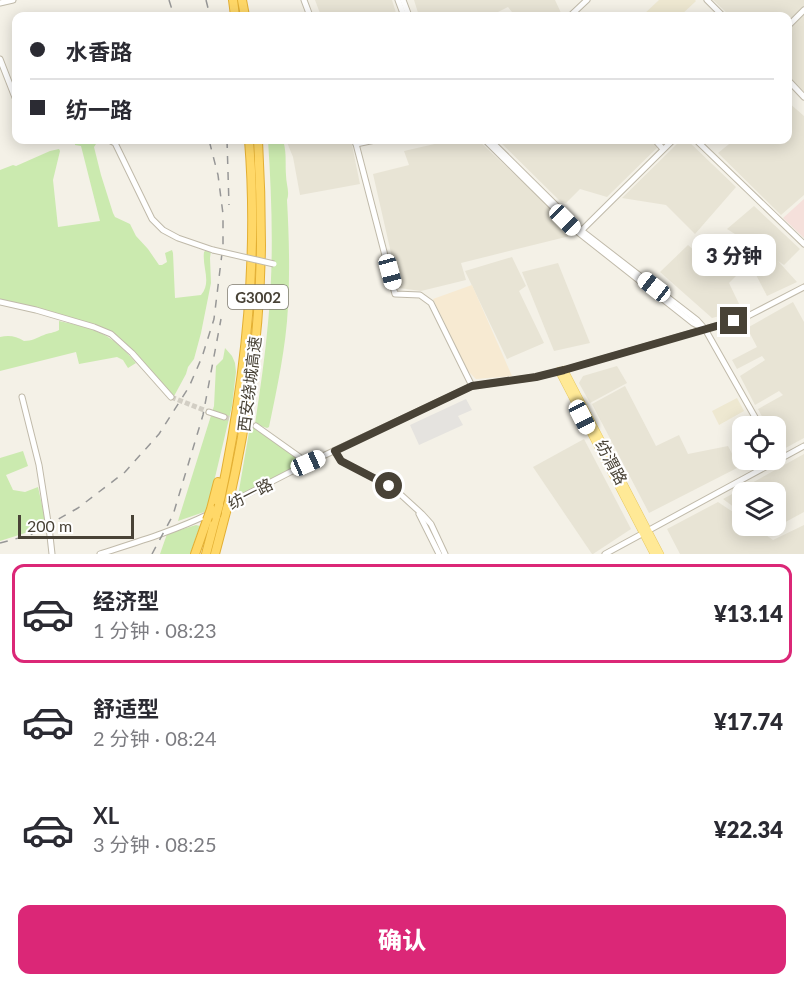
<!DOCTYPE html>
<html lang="zh">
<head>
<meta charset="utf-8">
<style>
	:root { --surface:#fff; --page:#f2f2f3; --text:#2b2b33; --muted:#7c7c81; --line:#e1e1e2; --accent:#db2777 }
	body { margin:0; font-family:Lato,"Noto Sans SC",sans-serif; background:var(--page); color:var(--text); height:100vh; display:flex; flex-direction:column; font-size:22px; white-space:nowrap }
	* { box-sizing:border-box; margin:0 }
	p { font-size:20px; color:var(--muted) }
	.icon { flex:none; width:33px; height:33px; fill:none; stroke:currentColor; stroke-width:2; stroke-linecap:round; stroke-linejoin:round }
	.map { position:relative; height:554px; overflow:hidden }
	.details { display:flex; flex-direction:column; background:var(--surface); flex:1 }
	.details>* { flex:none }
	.top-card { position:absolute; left:12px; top:12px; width:780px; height:132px; border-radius:12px; box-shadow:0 3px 15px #0003; display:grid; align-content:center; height:132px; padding:0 18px; background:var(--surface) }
	.tools { position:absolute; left:732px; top:416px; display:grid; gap:12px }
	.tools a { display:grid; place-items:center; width:54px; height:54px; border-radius:12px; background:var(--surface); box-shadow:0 3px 15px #0003; font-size:30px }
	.scale { position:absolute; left:18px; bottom:15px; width:116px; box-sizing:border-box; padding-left:6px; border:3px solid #484236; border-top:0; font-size:16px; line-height:21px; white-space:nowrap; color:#484236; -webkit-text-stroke:4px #fff; paint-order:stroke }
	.end { position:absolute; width:27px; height:27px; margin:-14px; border:8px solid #484236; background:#fff; box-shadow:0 0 0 3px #fff }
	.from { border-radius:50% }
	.bubble { position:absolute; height:42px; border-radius:12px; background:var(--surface); box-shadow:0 3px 15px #0003; font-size:20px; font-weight:800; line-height:42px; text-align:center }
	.car { position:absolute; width:18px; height:36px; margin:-18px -9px; border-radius:8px; box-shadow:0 0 4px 2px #0007; background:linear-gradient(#fff 24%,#345 0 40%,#fff 0 76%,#345 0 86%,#fff 0) }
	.top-card b { display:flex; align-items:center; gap:21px; height:57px; font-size:22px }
	.top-card b+b { border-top:2px solid var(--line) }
	.top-card i { width:15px; height:15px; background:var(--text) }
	ul { padding:10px 0 0; list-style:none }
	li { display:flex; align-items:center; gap:18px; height:99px; margin:0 12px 9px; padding:0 6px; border:3px solid transparent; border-radius:12px }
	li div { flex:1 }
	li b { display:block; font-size:22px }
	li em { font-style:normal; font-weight:800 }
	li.on { border-color:var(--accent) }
	li>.icon { width:54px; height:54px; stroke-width:1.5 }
	.cta { display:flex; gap:12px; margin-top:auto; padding:12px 18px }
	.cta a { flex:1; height:69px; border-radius:12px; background:var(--accent); color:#fff; font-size:24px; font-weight:800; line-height:69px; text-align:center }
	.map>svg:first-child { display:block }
	.residential { fill:#e8e4d5 }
	.commercial { fill:#f7ead2 }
	.education { fill:#eee8d1 }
	.medical { fill:#f5e0db }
	.green { fill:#cbeaaf }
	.parking { fill:#e5e3df }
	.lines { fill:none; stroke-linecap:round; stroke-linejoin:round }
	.minor-tunnel { stroke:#d2cec4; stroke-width:5; stroke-dasharray:5 2.5; stroke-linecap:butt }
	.minor-casing { stroke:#c0baaa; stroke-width:7 }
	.major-casing { stroke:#e8c962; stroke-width:8 }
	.highway-casing { stroke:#e3af33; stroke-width:10 }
	.minor { stroke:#fff; stroke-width:5 }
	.major { stroke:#ffe996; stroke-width:7 }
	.highway { stroke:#ffd868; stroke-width:8 }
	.rail { stroke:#979797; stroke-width:1.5; stroke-dasharray:8 8; stroke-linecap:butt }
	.minor-bridge-casing { stroke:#c0baaa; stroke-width:7; stroke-linecap:butt }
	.highway-bridge-casing { stroke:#e3af33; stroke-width:10; stroke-linecap:butt }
	.minor-bridge { stroke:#fff; stroke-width:5 }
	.highway-bridge { stroke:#ffd868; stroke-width:8 }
	.route { stroke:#484236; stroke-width:8 }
	.labels { text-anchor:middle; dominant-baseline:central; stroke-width:4.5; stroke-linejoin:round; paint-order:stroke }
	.shield { fill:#fff; stroke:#7f7b72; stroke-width:1.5 }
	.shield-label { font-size:15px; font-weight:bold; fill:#484236 }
	.street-label { font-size:16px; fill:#484236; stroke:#fff }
</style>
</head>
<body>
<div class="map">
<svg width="804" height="554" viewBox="0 0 804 554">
	<rect width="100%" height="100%" fill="#f4f1e7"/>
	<g class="residential">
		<polygon points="315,0 392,0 397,16 321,16"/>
		<polygon points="414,0 555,0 562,15 561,16 515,16 508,7 490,16 419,16"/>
		<polygon points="713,0 804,0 804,92 788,76 788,16 730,16"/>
		<polygon points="788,102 804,116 804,195 781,215 718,153 734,140 788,140"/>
		<polygon points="286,140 351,140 360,184 300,195 293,157"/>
		<polygon points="452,140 478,140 578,234 461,263 466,280 421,291 399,288 373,174 409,165 404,151"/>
		<polygon points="498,140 665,140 607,197 580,189 566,203 561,202"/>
		<polygon points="681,140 687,140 736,187 695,234 666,205 622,198"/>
		<polygon points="754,206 800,249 784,265 778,261 797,282 767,296 753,269 775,257 760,244 753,251 757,255 729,283 742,310 712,318 660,272 688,245 716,269 743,241 738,236 727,229"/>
		<polygon points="512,257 526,286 519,291 544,343 507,359 465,271"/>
		<polygon points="558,263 590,343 554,351 522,272"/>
		<polygon points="793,302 804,322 804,438 780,451 776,442 776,426 767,426 758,409 783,395 779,391 755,405 740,376 765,360 762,356 737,369 732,360 757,347 747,328"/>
		<polygon points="617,366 627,383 590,403 579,383 583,376"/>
		<polygon points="625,386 656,446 679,435 688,454 728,446 739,467 649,513 592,404"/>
		<polygon points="584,439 631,529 593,554 592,554 533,467"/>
		<polygon points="804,454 804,512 780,525 764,528 760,525 776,525 776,492 742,492 742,513 723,499"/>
		<polygon points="718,502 742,518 742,525 752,525 773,540 804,525 804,554 680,554 667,529"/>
	</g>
	<polygon class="commercial" points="472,285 512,376 476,379 467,370 433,299"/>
	<g class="education">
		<polygon points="659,0 695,0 696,1 680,16 642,16"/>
		<polygon points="737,398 744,411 719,425 712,411"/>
	</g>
	<polygon class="medical" points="804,199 804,238 783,218"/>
	<g class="green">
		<path d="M75 140 95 141 96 144 94 147 101 175 113 213 115 217 130 224 136 236 148 249 159 265H162L167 262 165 253 172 250 173 253 175 298 201 295C212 282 202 268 204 252L206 250 211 251 210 258 211 283 201 333 194 359 188 367 186 374 173 398 105 329 0 302V170L13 165 16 166 50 151 59 149 60 151 53 180 58 227 100 221 81 146 75 145Z"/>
		<path d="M268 140H283C287 154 285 161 286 175 286 184 290 192 287 200 289 236 290 272 288 307 286 347 277 388 269 427L267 428 255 424C260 390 265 357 268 323 274 262 272 201 268 140Z"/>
		<path d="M59 321C96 329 111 333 136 363L128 368 123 360 117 357 79 364 76 352 0 371V337C9 335 16 336 24 341 32 341 36 338 44 335 48 333 54 333 59 330Z"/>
		<polygon points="225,348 232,356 235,363 236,372 232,406 207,511 178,521 214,406 216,366 223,359"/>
		<polygon points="250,426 254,427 297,458 300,465 238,496"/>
		<polygon points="23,451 28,466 6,475 13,490 25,492 38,487 46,523 25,533 0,541 0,458"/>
		<polygon points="196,525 200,526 190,554 160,554 167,534"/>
	</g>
	<polygon class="parking" points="466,399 472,410 458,416 463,425 419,445 410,425"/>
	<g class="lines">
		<g class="minor-tunnel">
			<polyline points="171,397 209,412"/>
			<polyline points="224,417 256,426"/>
		</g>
		<defs>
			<g id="minor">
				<polyline points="304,0 310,16"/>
				<polyline points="398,0 404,16"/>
				<polyline points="403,0 409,16"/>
				<polyline points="707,0 723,16"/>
				<polyline points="0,3 13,0"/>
				<polyline points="570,16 587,0"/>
				<polyline points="788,26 804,10"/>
				<polyline points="0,59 16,100"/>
				<polyline points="788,80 804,97"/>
				<polyline points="109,140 115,143 152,219 163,230 178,238 213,250"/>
				<polyline points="355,140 395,294 420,295 431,303 472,386"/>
				<polyline points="485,140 579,233 693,323 701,327"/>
				<polyline points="490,140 582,231 697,320 705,329 760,426"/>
				<polyline points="655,140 663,149"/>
				<polyline points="696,140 804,244"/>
				<polyline points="356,144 375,140"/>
				<polyline points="580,232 673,140"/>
				<polyline points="0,302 36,310 94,327 111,334 132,353 171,397"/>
				<polyline points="22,397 39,465 48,522"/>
				<polyline points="209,412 224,417"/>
				<polyline points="256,426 308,463"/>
				<polyline points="335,451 341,461 384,483 399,493 422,514 431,524 445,554"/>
				<polyline points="228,504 308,463 472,386 536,377 564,370 746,317 804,287"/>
				<polyline points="419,514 439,554"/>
				<polyline points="49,527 52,554"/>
				<path d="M100 554C137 542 174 531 209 514"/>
				<polyline points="605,554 804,446"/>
			</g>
			<g id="major">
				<polyline points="564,370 660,554"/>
				<polyline points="559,371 654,554"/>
			</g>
			<g id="highway">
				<polyline points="233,0 235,16"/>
				<polyline points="242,0 245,16"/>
				<path d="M229 501C248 417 260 331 261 245 261 210 260 175 258 140"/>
				<path d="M219 505C245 385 259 262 249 140"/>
				<polyline points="211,509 218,482"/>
				<polyline points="195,554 207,520"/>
				<polyline points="206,554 216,516"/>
				<polyline points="215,554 226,512"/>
			</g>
		</defs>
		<use href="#minor" class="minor-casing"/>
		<use href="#major" class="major-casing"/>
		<use href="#highway" class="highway-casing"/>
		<use href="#minor" class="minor"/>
		<use href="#major" class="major"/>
		<use href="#highway" class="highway"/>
		<g class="rail">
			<polyline points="169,0 174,16"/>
			<polyline points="206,0 210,16"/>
			<polyline points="227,140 229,205"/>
			<polyline points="0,543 30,535 78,508 125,472 159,434 189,387 202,357 214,319 223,245 223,214 218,175 209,140"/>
			<polyline points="152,554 173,515 203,415 221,319"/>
		</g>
		<defs>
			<polyline id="minor-bridge" points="213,250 274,264"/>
			<g id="highway-bridge">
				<polyline points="226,512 229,501"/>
				<polyline points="216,516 219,505"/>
				<polyline points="207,520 211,509"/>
			</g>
		</defs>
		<use href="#minor-bridge" class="minor-bridge-casing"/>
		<use href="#highway-bridge" class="highway-bridge-casing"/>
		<use href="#minor-bridge" class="minor-bridge"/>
		<use href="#highway-bridge" class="highway-bridge"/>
	</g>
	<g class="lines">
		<polyline class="route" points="389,486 341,461 335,451 472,386 536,377 564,370 734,321"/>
	</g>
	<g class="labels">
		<rect class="shield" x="228" y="285" width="60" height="24" rx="4.5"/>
		<g class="shield-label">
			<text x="258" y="297">G3002</text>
		</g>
		<g class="street-label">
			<text transform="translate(249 384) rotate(-83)">西安绕城高速</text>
			<text transform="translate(612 462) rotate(62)">纺渭路</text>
			<text transform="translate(250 493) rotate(-27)">纺一路</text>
		</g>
	</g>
</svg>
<div class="tools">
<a><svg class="icon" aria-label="locate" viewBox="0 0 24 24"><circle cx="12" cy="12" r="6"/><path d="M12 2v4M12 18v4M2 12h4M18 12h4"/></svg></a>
<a><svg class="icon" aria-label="layers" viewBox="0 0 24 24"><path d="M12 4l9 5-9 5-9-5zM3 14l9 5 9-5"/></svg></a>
</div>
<div class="scale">200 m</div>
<i class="end from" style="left:389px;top:486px"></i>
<i class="end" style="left:734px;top:321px"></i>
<div class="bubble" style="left:692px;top:234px;width:84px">3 分钟</div>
<i class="car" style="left:565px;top:220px;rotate:135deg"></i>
<i class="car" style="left:390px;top:272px;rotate:165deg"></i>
<i class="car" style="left:654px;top:287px;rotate:308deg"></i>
<i class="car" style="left:582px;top:417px;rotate:153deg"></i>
<i class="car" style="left:308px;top:463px;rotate:66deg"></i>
<div class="top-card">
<b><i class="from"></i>水香路</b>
<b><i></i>纺一路</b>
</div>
</div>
<section class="details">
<ul>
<li class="on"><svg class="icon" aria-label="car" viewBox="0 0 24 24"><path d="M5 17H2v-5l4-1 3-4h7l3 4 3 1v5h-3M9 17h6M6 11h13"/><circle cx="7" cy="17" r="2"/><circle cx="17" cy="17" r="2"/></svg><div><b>经济型</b><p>1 分钟 · 08:23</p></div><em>¥13.14</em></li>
<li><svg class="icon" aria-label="car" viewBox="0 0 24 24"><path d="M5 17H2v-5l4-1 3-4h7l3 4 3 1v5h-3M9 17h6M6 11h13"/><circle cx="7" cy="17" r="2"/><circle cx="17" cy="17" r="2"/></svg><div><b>舒适型</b><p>2 分钟 · 08:24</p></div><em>¥17.74</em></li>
<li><svg class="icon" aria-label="car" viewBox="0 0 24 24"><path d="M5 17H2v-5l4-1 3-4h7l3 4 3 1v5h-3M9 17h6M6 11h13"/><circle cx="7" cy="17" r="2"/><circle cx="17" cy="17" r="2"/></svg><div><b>XL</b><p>3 分钟 · 08:25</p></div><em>¥22.34</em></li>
</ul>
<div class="cta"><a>确认</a></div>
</section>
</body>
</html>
